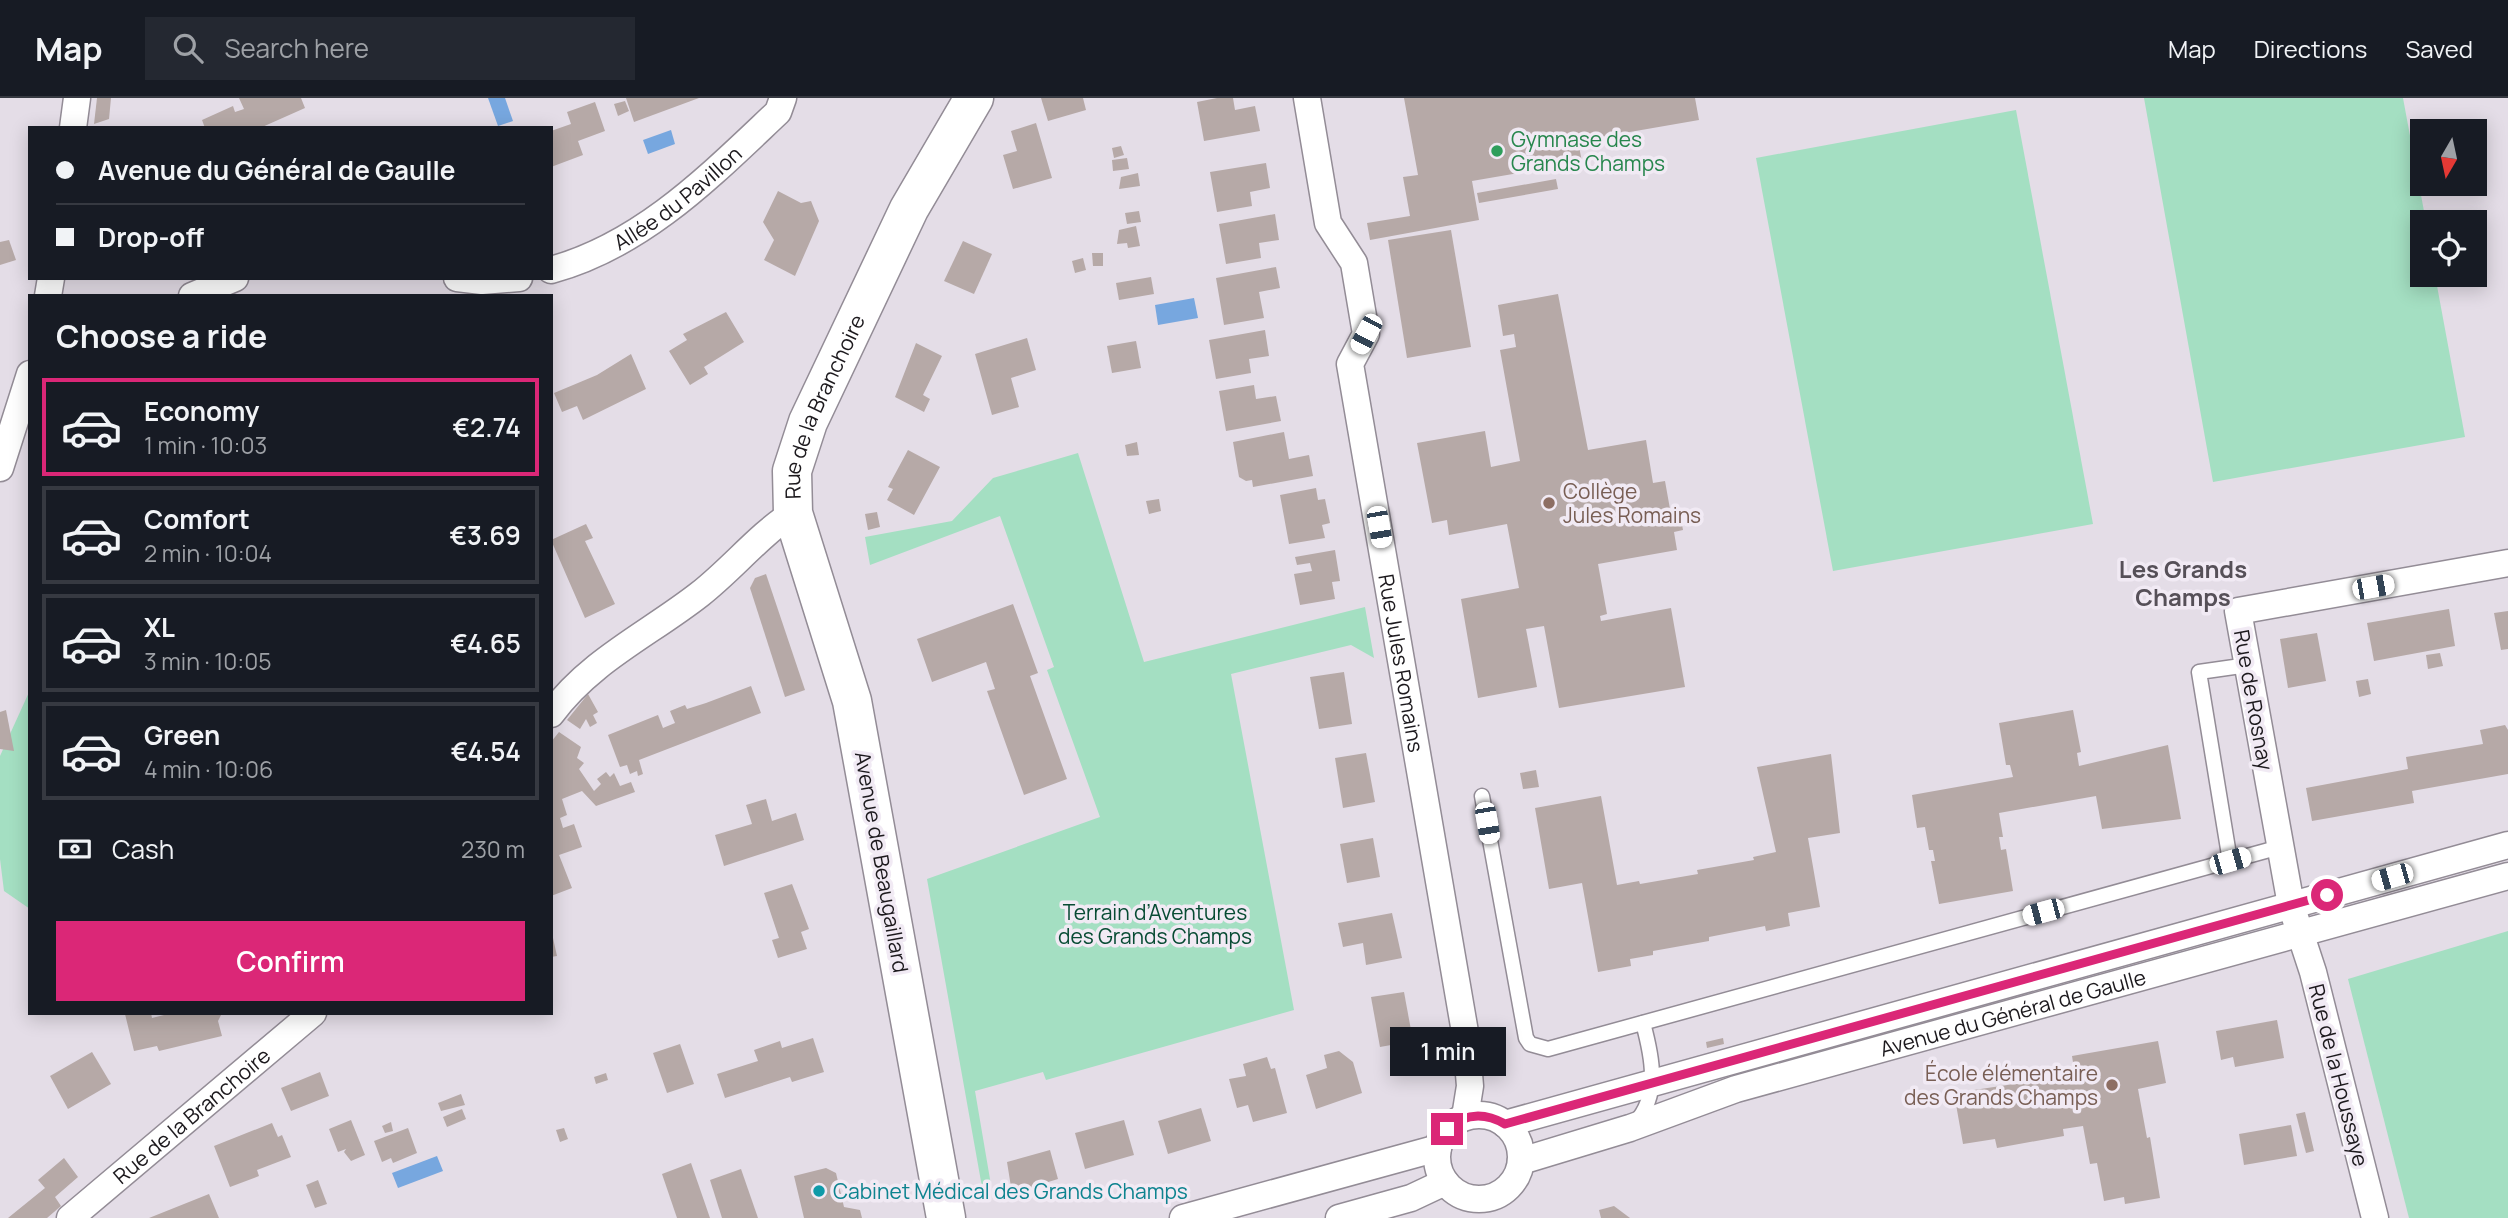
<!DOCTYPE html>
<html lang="en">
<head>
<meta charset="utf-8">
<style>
	:root { --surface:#171b24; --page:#242831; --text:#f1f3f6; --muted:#9ea1a6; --line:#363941; --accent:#db2777 }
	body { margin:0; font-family:Manrope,sans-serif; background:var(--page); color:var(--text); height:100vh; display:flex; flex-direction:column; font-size:26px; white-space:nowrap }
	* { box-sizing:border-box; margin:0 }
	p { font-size:23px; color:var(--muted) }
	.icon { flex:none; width:38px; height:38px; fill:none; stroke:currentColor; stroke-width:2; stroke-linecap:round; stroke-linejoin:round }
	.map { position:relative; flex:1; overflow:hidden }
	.details { position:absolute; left:28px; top:196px; width:525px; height:721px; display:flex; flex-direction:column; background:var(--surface); border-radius:0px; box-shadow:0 4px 18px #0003 }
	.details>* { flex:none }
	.banner { position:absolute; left:28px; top:28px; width:525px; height:154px; border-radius:0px; box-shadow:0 4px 18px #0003; display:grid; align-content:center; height:154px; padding:0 28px; background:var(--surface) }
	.needle { width:46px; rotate:189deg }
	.buttons { position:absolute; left:2410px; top:21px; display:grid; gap:14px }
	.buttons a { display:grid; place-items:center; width:77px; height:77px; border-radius:0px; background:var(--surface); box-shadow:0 4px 18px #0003; font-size:35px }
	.end { position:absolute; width:32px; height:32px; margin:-16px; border:9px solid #db2777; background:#fff; box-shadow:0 0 0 4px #fff }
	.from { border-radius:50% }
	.bubble { position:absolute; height:49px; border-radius:0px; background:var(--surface); box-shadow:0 4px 18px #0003; font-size:23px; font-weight:600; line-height:49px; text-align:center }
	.car { position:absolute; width:21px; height:42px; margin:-21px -10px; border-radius:9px; box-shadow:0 0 5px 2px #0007; background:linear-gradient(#fff 24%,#345 0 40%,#fff 0 76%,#345 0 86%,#fff 0) }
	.banner b { display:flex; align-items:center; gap:24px; height:66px; font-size:26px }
	.banner b+b { border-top:2px solid var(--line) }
	.banner i { width:18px; height:18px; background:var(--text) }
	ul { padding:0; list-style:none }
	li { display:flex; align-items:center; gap:21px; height:98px; margin:0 14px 10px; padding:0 14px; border:4px solid var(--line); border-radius:0px }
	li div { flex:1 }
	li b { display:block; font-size:26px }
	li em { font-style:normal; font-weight:600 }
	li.on { border-color:var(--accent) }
	li>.icon { width:63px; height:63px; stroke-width:1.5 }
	h2 { padding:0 28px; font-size:32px; line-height:84px }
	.pay { display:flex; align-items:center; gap:18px; height:77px; padding:0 28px; font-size:26px }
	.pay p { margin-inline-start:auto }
	.action { display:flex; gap:14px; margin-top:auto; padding:14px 28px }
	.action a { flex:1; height:80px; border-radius:0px; background:var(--accent); color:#fff; font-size:28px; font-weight:600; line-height:80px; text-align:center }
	header { display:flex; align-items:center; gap:42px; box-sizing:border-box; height:98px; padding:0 35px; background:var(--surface); border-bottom:2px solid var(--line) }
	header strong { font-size:33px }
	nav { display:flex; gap:38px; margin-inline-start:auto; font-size:24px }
	.search { width:490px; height:63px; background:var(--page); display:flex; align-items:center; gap:18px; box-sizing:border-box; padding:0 24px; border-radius:0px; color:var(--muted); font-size:26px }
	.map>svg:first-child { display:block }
	.green { fill:#a4dfc2 }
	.water { fill:#77a7df }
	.building { fill:#b6a9a7 }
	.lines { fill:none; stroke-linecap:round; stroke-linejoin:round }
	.service-casing { stroke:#938c96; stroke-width:17 }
	.minor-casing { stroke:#938c96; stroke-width:29 }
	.secondary-casing { stroke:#938c96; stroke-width:41 }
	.service { stroke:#fff; stroke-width:14 }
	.minor { stroke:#fff; stroke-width:26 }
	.secondary { stroke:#fff; stroke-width:38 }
	.route { stroke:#db2777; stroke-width:9 }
	.leisure-dot { fill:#2e9e5b; stroke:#f1eaf4; stroke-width:2.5 }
	.education-dot { fill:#8d6e63; stroke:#f1eaf4; stroke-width:2.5 }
	.culture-dot { fill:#0f9aa8; stroke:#f1eaf4; stroke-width:2.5 }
	.labels { text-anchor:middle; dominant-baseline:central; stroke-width:7; stroke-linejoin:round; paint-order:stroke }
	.leisure-label { font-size:21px; fill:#27864d; stroke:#f1eaf4; text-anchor:start }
	.street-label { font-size:21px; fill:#1c191d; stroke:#f1eaf4 }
	.education-label { font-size:21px; fill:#785e54; stroke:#f1eaf4; text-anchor:start }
	.park-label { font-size:21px; fill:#074b33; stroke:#f1eaf4 }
	.culture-label { font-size:21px; fill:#0d838f; stroke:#f1eaf4; text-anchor:start }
	.quarter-label { font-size:24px; font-weight:bold; fill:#565058; stroke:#f1eaf4 }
</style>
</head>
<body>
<header>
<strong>Map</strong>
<div class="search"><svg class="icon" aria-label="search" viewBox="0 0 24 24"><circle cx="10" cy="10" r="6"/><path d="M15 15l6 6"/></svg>Search here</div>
<nav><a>Map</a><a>Directions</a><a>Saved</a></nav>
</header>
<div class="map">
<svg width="2508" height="1120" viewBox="0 0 2508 1120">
	<rect width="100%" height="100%" fill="#e4dde7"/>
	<g class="green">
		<polygon points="2144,0 2403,0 2426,124 2422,124 2422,177 2435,177 2465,339 2213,384"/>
		<polygon points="2016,12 2093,426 1833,473 1756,60"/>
		<polygon points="1078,355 1144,564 1365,509 1374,560 1351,547 1231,576 1294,912 1046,982 1043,974 975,993 991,1087 982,1089 927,781 1100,719 1047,572 1054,569 1000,418 870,467 865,439 952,423 993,380"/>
		<polygon points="30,592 30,811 4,793 0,761 0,658"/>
		<polygon points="2508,833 2508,1120 2409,1120 2348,881"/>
	</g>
	<g class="water">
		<polygon points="488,0 505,0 513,23 498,28"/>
		<polygon points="671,32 675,46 648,56 643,42"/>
		<polygon points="1194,200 1198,220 1158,227 1155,207"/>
		<polygon points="437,1058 443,1073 398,1090 392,1075"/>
	</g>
	<g class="building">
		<polygon points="97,0 111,0 109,21 94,26"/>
		<polygon points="239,0 301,0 305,10 260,30 205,30 202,22 233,8 235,14 244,11"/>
		<polygon points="626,0 699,0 634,24"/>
		<polygon points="1041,0 1083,0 1086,12 1048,23"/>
		<polygon points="1217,0 1233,0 1235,12 1255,8 1260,33 1204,43 1197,4"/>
		<polygon points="1404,0 1695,0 1699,22 1578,43 1582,64 1472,83 1479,122 1370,142 1367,125 1410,118 1403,79 1418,77"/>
		<polygon points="625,3 629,13 618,18 614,6"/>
		<polygon points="595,4 605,33 578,43 583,57 551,69 551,33 571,26 567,14"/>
		<polygon points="1036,25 1052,80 1013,91 1003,57 1017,53 1011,33"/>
		<polygon points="1121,48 1124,57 1114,60 1112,50"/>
		<polygon points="1127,60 1129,71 1113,73 1112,62"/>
		<polygon points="1266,65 1270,90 1250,94 1252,108 1217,114 1210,74"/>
		<polygon points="1138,75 1140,88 1119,91 1121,79"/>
		<polygon points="1556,81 1558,91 1479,105 1477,95"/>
		<polygon points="778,93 801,105 811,103 819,123 795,178 764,162 774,142 763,124"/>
		<polygon points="1139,113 1141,124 1127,126 1125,115"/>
		<polygon points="1275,116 1279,142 1259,145 1261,160 1226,166 1219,126"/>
		<polygon points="1136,128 1140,148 1128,150 1127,145 1117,146 1119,132"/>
		<polygon points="1451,132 1471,249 1407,260 1388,142"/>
		<polygon points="9,142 16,162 0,167 0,144"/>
		<polygon points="963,143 992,156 974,196 944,183"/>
		<polygon points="1092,155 1103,155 1103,168 1093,168"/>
		<polygon points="1083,160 1086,172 1075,175 1072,163"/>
		<polygon points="1276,169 1280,190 1259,194 1264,220 1224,227 1216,180"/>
		<polygon points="1151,179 1154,196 1119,202 1116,185"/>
		<polygon points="1558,196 1588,352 1646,342 1653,385 1665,383 1670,411 1679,410 1683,432 1674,434 1677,452 1598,466 1607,516 1600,518 1601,523 1671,510 1685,589 1559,610 1544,528 1526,531 1537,589 1478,600 1461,501 1519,490 1507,426 1449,437 1447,422 1432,425 1417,345 1485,333 1491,369 1520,363 1500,252 1516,249 1514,236 1503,238 1498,207"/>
		<polygon points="726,214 744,244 704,269 708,276 690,287 669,253 687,242 683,236"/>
		<polygon points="1265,232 1269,258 1249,261 1251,275 1216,281 1209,242"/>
		<polygon points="1027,240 1036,272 1011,280 1019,309 992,317 975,256"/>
		<polygon points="1136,243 1141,270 1112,275 1107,248"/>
		<polygon points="916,245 942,258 923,297 930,301 924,314 895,299"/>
		<polygon points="631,256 646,291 583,322 577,308 562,314 554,295 597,277"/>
		<polygon points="1254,287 1256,301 1276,298 1281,323 1226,333 1219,293"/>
		<polygon points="1284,334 1289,361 1309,357 1313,378 1253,389 1252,382 1246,383 1239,379 1233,344"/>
		<polygon points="1137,344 1139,357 1127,358 1125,347"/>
		<polygon points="908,352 940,369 914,417 887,402 893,391 888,389"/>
		<polygon points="1316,390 1318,402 1325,401 1330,425 1322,427 1325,440 1289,446 1280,397"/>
		<polygon points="1159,401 1161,413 1149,416 1146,403"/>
		<polygon points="877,414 880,429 868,432 865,416"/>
		<polygon points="586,426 593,440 585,443 615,506 585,520 551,442"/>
		<polygon points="1335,452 1340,483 1332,484 1335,501 1300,507 1294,476 1312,473 1310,465 1297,467 1295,459"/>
		<polygon points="766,476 805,592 785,599 750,490 755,480"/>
		<polygon points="1013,506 1038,575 1030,578 1067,681 1024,697 987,593 995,591 986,564 932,584 917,541"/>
		<polygon points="2449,511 2455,548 2374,563 2367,525"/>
		<polygon points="2508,513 2508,551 2501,552 2494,515"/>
		<polygon points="2317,535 2326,583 2288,590 2280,541"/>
		<polygon points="2440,555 2443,568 2428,571 2426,557"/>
		<polygon points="1344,574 1352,626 1319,631 1310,579"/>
		<polygon points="2368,581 2371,596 2359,599 2356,583"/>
		<polygon points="751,588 761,615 639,662 643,676 638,678 637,673 630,676 627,667 620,669 608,637 658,617 663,630 675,625 670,613 685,607 687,611 706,605"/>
		<polygon points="588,596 598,614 593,617 597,625 590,629 586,621 580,631 567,622"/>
		<polygon points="6,612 14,653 0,651 0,614"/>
		<polygon points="2073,612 2081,654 2077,655 2079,668 2168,647 2181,721 2102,731 2096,698 1999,715 2003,739 1999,739 2001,752 2006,751 2013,793 1939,806 1931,763 1935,763 1933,752 1929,752 1925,729 1917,730 1912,697 2013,679 2010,667 2006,667 1999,625"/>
		<polygon points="2505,627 2508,632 2508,676 2412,693 2414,705 2312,723 2306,690 2408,671 2406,659 2483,646 2480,632"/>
		<polygon points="559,634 581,649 577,660 584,665 579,671 594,693 601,686 597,681 606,674 610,679 614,675 620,688 631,684 635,694 596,708 582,693 562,701 567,717 560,720 563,730 574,726 582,749 559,757 572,790 551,798 551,644"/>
		<polygon points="1366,655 1375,704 1343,710 1335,660"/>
		<polygon points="1831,656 1840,735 1808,740 1820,809 1788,815 1790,828 1766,833 1765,828 1709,839 1709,843 1653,853 1653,857 1630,861 1631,868 1598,874 1582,785 1549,791 1535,710 1601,698 1617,787 1639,783 1640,786 1698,776 1697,772 1754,762 1753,759 1776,754 1757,669"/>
		<polygon points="1536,672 1539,689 1523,691 1520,675"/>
		<polygon points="766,701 772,723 796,715 804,742 724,768 715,737 752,726 746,707"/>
		<polygon points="1373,740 1380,779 1347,785 1340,746"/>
		<polygon points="792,786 809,831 801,834 807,851 778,860 772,842 779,840 764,795"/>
		<polygon points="1392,815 1402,860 1366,867 1363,845 1343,849 1338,825"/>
		<polygon points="551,831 557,858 551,859"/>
		<polygon points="1404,894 1413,943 1380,949 1371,899"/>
		<polygon points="151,915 152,920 172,915 222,915 218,923 222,938 159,953 157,948 134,953 125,916"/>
		<polygon points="2277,922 2284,960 2235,969 2233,959 2221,962 2216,933"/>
		<polygon points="813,940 824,974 792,984 790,979 725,1000 717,976 758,963 754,952 780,943 782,950"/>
		<polygon points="1723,940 1724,946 1707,950 1706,944"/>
		<polygon points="2158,943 2166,985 2138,991 2147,1040 2150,1039 2160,1100 2125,1106 2124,1099 2104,1103 2097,1065 2090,1066 2083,1028 2063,1031 2064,1038 1997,1050 1995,1041 1963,1046 1954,995 2075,977 2072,958"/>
		<polygon points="680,946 694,986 667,995 653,955"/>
		<polygon points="1339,953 1353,964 1362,995 1316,1011 1306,977 1327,970 1324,957"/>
		<polygon points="92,954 111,986 68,1011 50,978"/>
		<polygon points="1267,959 1271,971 1275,970 1287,1015 1253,1024 1248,1007 1237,1010 1229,981 1246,978 1243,966"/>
		<polygon points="320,974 329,998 291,1013 281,990"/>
		<polygon points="606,975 608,982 596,986 594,979"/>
		<polygon points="461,996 465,1007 441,1013 438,1005"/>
		<polygon points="1201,1010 1211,1043 1168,1056 1158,1023"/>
		<polygon points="462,1011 466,1021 447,1029 443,1019"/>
		<polygon points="2305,1014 2314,1053 2306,1055 2296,1016"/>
		<polygon points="351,1022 365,1057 351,1063 344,1054 346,1051 338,1054 329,1031"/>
		<polygon points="1124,1022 1134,1057 1085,1071 1075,1035"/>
		<polygon points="391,1024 393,1033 385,1035 382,1028"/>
		<polygon points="272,1025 278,1039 282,1037 291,1059 257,1072 259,1078 230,1089 214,1048"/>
		<polygon points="2291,1027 2297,1058 2244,1067 2239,1036"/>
		<polygon points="408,1030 417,1055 393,1065 391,1060 382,1064 374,1043"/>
		<polygon points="564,1030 568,1041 560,1044 556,1032"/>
		<polygon points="1050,1052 1058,1081 1045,1085 1046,1089 1019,1096 1011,1089 1007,1064"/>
		<polygon points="64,1060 78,1079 55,1099 61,1108 47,1120 8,1120 45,1090 38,1082"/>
		<polygon points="691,1065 710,1120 677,1120 662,1076"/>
		<polygon points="826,1070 836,1075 844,1109 860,1112 862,1120 804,1120 794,1078"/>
		<polygon points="741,1071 758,1120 722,1120 710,1082"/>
		<polygon points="318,1082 327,1106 315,1110 306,1087"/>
		<polygon points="209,1096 219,1120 149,1120"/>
		<polygon points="1614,1108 1630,1120 1601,1120 1599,1112"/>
	</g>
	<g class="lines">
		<defs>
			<g id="service">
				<polyline points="1482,698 1526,940 1530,946 1548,951 2280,749"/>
				<polyline points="2230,763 2199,574 2248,567"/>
				<path d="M1634 1026C1661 998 1652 958 1643 925"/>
			</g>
			<g id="minor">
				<path id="s1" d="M1307 0 1328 125 1354 165 1366 236 1350 266 1466 940 1470 988 1465 1019"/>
				<polyline points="73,30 77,0"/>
				<path id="s2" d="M551 172C643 147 711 77 778 14L783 0"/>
				<polyline points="457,180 482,183 519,180"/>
				<polyline points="48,198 51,180"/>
				<polyline points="192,198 235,180"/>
				<polyline points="0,370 30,276"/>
				<path d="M551 616C591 562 649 536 700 496 733 470 758 438 793 415"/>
				<circle cx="1479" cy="1059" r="42"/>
				<polyline points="1505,1026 2508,747"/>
				<path id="s3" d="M1521 1063 1630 1030 1736 991 2508 778"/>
				<path id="s4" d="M70 1120 313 915"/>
				<polyline points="1183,1120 1438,1050"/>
				<polyline points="1339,1120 1411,1100 1445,1084"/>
				<polyline points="2375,1120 2313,874 2291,807 2238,513 2508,465"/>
			</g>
			<g id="secondary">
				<path id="s5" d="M946 1120 852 603 793 415 792 373 808 324 909 111 974 0"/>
			</g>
		</defs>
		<use href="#service" class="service-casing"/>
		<use href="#minor" class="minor-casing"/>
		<use href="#secondary" class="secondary-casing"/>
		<use href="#service" class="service"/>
		<use href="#minor" class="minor"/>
		<use href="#secondary" class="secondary"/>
	</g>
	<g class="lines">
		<path class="route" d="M1447 1031C1465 1015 1484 1014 1505 1026L2327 797"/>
	</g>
	<circle class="leisure-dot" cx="1497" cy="53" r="7"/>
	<g class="education-dot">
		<circle cx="1549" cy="405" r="7"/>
		<circle cx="2112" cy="987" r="7"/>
	</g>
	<circle class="culture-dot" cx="819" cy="1093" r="7"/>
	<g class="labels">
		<g class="leisure-label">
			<text x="1511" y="41">Gymnase des<tspan x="1511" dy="24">Grands Champs</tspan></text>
		</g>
		<g class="street-label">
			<text stroke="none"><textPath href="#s2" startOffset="147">Allée du Pavillon</textPath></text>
			<text stroke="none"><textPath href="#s5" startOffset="835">Rue de la Branchoire</textPath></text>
			<text stroke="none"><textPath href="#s1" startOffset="584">Rue Jules Romains</textPath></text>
			<text transform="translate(2254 602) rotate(80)">Rue de Rosnay</text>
			<text transform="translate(882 764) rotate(80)">Avenue de Beaugaillard</text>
			<text stroke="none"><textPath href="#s3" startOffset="514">Avenue du Général de Gaulle</textPath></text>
			<text transform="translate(2339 977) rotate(76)">Rue de la Houssaye</text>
			<text stroke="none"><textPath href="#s4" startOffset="159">Rue de la Branchoire</textPath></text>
		</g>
		<g class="education-label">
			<text x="1563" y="393">Collège<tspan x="1563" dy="24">Jules Romains</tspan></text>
			<text x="2098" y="975" text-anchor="end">École élémentaire<tspan x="2098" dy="24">des Grands Champs</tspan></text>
		</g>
		<g class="park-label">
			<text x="1155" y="814">Terrain d’Aventures<tspan x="1155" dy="24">des Grands Champs</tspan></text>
		</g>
		<g class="culture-label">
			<text x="833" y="1093">Cabinet Médical des Grands Champs</text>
		</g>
		<g class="quarter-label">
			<text x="2183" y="470">Les Grands<tspan x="2183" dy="28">Champs</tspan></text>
		</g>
	</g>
</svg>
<div class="buttons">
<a><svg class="needle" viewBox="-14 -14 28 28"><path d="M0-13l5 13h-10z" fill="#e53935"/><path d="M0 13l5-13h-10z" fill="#9ea1a6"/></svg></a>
<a><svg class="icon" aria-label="locate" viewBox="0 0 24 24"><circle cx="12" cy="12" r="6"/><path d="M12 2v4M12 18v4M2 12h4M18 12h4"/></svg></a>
</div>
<i class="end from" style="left:2327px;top:797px"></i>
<i class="end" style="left:1447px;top:1031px"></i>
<div class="bubble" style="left:1390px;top:929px;width:116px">1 min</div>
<i class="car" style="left:1366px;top:236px;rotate:208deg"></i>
<i class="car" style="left:1379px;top:429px;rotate:170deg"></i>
<i class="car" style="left:2373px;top:489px;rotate:80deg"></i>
<i class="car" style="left:1487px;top:725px;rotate:170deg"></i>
<i class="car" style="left:2230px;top:763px;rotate:74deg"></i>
<i class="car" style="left:2392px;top:779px;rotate:254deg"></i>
<i class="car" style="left:2043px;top:814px;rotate:255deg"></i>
<div class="banner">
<b><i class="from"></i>Avenue du Général de Gaulle</b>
<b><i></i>Drop-off</b>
</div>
<section class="details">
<h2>Choose a ride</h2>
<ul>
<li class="on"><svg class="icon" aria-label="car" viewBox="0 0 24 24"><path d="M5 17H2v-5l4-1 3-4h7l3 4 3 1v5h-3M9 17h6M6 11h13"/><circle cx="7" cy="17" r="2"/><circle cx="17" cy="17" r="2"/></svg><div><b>Economy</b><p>1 min · 10:03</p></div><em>€2.74</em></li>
<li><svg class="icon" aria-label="car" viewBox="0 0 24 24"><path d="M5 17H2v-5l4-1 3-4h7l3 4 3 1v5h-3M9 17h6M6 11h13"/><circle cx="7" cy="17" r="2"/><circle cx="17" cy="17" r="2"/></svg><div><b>Comfort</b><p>2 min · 10:04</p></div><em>€3.69</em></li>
<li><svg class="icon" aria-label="car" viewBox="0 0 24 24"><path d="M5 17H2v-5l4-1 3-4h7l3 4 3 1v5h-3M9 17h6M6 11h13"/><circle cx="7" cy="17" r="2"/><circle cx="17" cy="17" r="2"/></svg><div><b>XL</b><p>3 min · 10:05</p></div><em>€4.65</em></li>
<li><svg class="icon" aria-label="car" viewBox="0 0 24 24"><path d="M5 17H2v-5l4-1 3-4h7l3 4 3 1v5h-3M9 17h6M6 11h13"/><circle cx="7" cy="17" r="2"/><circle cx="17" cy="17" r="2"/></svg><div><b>Green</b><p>4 min · 10:06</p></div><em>€4.54</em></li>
</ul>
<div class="pay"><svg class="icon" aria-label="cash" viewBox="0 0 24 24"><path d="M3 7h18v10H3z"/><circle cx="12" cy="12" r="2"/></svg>Cash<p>230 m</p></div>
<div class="action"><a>Confirm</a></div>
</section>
</div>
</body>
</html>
